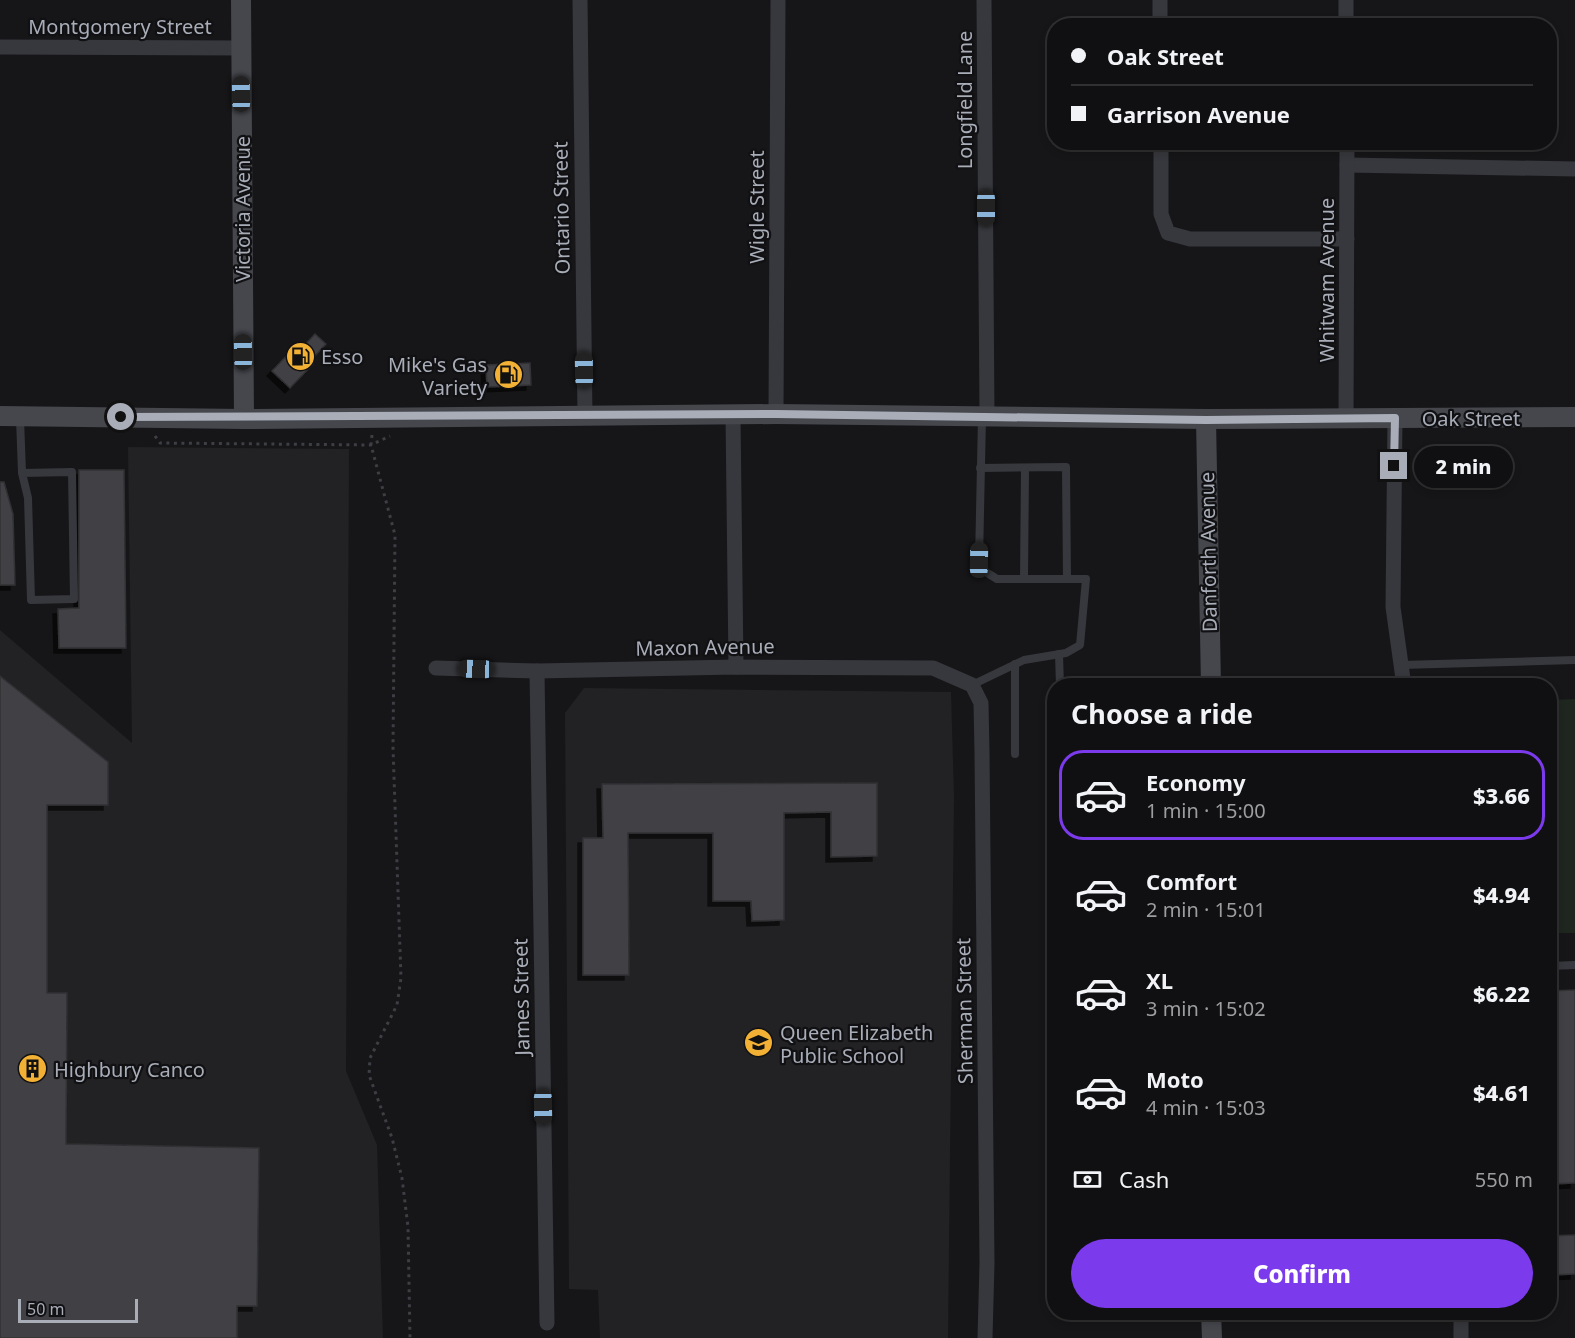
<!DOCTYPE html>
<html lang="en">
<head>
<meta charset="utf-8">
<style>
	:root { --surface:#101012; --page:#1e1e20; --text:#f1f3f6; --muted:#9c9d9f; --line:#303032; --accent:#7c3aed }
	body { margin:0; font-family:"Noto Sans",sans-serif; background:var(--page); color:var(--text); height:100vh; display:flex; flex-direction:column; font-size:22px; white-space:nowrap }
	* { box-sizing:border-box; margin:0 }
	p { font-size:20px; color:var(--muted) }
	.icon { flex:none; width:33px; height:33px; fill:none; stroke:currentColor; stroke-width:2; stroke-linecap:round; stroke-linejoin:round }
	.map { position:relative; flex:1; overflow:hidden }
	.side { position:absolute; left:1047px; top:678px; width:510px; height:642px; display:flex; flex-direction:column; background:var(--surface); border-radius:24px; box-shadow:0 3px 9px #0003,0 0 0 2px var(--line) }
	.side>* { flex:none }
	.top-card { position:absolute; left:1047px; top:18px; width:510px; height:132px; border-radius:24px; box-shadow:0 3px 9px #0003,0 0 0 2px var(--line); display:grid; align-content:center; height:132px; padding:0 24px; background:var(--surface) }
	.scale { position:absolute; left:18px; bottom:15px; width:120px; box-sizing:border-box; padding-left:6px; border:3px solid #a8adb8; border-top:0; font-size:16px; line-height:21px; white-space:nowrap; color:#a8adb8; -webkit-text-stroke:4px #111113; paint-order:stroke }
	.end { position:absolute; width:27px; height:27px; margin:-14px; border:8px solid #a8adb8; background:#111; box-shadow:0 0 0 3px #111 }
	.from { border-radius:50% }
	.bubble { position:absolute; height:42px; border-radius:21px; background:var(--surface); box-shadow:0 3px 9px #0003,0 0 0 2px var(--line); font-size:20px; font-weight:800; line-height:42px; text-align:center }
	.car { position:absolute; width:18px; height:36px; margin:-18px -9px; border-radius:8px; box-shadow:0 0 4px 2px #0007; background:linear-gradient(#222 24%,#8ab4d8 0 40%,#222 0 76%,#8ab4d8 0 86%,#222 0) }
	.top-card b { display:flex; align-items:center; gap:21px; height:57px; font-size:22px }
	.top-card b+b { border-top:2px solid var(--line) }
	.top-card i { width:15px; height:15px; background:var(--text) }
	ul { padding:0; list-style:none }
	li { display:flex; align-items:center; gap:18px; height:90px; margin:0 12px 9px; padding:0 12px; border:3px solid transparent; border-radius:24px }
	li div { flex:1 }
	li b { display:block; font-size:22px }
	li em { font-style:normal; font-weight:800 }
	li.on { border-color:var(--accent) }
	li>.icon { width:54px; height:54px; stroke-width:1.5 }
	h2 { padding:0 24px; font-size:27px; line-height:72px }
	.pay { display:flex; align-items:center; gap:15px; height:66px; padding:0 24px; font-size:22px }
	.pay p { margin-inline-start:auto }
	.primary-button { display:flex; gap:12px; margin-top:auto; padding:12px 24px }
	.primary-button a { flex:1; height:69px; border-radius:36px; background:var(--accent); color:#fff; font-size:24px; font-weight:800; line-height:69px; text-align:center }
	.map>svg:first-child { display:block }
	.built { fill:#222225 }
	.green { fill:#1e261f }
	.building { fill:#404145; stroke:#303034; stroke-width:1.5; filter:url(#shadow) }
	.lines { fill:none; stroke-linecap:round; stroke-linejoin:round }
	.path { stroke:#3d3f44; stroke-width:3; stroke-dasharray:3 4.5; stroke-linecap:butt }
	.lane { stroke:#37383d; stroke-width:8 }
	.street { stroke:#37383d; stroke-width:15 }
	.secondary { stroke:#45474d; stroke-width:20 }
	.route { stroke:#a8adb8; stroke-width:8 }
	.labels { text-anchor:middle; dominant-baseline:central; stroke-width:4.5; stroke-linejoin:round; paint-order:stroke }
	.street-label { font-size:20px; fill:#a8adb8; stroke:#111113 }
	.poi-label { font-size:20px; fill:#a8adb8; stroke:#111113; text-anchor:start }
</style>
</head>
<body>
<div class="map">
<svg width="1575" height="1338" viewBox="0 0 1575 1338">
	<defs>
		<filter id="shadow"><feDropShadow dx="-5" dy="5" stdDeviation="0" flood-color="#0009"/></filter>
	</defs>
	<rect width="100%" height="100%" fill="#161618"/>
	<g class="built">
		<polygon points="128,447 349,449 346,1071 377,1145 383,1338 0,1338 0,630 132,743"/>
		<polygon points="584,688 951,692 954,796 948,1338 600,1338 598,1290 569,1289 565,713"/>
	</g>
	<polygon class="green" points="1575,699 1575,933 1550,933 1550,700"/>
	<g class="building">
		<polygon points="315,334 326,344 310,361 313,364 290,388 272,371 295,347 299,351"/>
		<polygon points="530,363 531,385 487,387 486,365"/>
		<polygon points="79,470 124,470 126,648 59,648 58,609 79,608"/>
		<polygon points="0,482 4,482 13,514 15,585 0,585"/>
		<polygon points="0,676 108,762 108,805 47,805 47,993 67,993 66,1144 259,1148 257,1306 237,1306 237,1338 0,1338"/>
		<polygon points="877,783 877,856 831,857 831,812 784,813 784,920 752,921 751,901 713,901 713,833 628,833 629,975 583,975 583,838 603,838 602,784"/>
		<polygon points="1575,990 1575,1183 1550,1184 1550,991"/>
		<polygon points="1575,1235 1575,1274 1550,1275 1550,1236"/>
	</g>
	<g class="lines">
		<g class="path">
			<polyline points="372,435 371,445 395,535 393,748 401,978 397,1005 370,1058 369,1075 392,1138 402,1178 408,1227 410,1338"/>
			<polyline points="155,436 160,443 371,445 390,436"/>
		</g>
		<g class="lane">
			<polyline points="20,418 22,473 28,498 31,600 74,599 72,472 22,473"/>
			<polyline points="980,468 1066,467 1067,579"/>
			<polyline points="1024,579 1025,469"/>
			<polyline points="1059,654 1060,686"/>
			<polyline points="1401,665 1575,660"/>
			<polyline points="972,685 1024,660 1066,653 1080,645 1086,579 997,579 981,569 979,560 982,417"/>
			<polyline points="1015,754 1015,664"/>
			<polyline points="1550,966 1575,965"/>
		</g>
		<g class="street">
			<polyline points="580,0 585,416"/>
			<polyline points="984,0 987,416"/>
			<polyline points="1160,0 1160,26"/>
			<polyline points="1346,0 1346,26"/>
			<polyline points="0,47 241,48"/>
			<polyline points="1161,142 1161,214 1168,233 1190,239 1347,239"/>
			<polyline points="1347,165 1575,169"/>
			<polyline points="776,414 778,0"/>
			<polyline points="733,415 736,667"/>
			<polyline points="1346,418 1347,142"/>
			<polyline points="1395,418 1393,607 1404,686"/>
			<polyline points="436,668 537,671 736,667 933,668 972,685 981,703 982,753 987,1263 985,1338"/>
			<polyline points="537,671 547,1323"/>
			<polyline points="1461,1312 1461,1338"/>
		</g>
		<g class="secondary">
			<polyline points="241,0 244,419"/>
			<polyline points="0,416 244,419 776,414 1206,419 1575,417"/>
			<polyline points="1206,419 1211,686"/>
			<polyline points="1211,1312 1212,1338"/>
		</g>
	</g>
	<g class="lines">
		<polyline class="route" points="121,417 776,414 1206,420 1395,418 1394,466"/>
	</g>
	<defs>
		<symbol id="fuel-disc" viewBox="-11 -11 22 22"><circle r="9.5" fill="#f2b134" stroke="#111113"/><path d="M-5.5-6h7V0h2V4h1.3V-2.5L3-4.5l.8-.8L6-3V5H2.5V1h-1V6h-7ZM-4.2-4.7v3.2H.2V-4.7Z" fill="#111"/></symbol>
		<symbol id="school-disc" viewBox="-11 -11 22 22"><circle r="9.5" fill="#f2b134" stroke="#111113"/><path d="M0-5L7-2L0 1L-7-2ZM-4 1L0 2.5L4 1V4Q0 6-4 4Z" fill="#111"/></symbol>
		<symbol id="building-disc" viewBox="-11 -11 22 22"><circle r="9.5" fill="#f2b134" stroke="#111113"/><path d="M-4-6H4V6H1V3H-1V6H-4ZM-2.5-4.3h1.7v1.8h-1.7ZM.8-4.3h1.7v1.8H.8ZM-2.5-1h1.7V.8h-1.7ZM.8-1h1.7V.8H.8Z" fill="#111"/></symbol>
	</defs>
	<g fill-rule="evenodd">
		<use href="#fuel-disc" x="284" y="340" width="33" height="33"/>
		<use href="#fuel-disc" x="492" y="358" width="33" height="33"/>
		<use href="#school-disc" x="742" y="1026" width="33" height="33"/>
		<use href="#building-disc" x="16" y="1052" width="33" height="33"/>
	</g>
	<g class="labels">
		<g class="street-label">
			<text x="120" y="26">Montgomery Street</text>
			<text transform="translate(964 100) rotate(-90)">Longfield Lane</text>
			<text transform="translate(756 207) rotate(-90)">Wigle Street</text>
			<text transform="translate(561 208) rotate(-91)">Ontario Street</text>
			<text transform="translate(242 209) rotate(-90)">Victoria Avenue</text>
			<text transform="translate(1326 280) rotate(-90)">Whitwam Avenue</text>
			<text x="1471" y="418">Oak Street</text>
			<text transform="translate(1208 552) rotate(-91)">Danforth Avenue</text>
			<text transform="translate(705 647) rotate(-1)">Maxon Avenue</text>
			<text transform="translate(521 997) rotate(-91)">James Street</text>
			<text transform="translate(964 1011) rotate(-91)">Sherman Street</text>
		</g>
		<g class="poi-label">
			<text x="321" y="356">Esso</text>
			<text x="487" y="364" text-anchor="end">Mike's Gas<tspan x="487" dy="23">Variety</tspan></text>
			<text x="780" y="1032">Queen Elizabeth<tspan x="780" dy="23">Public School</tspan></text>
			<text x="54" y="1069">Highbury Canco</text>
		</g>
	</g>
</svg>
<div class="scale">50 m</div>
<i class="end from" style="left:121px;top:417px"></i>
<i class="end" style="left:1394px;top:466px"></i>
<div class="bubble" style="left:1414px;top:446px;width:99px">2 min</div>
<i class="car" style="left:241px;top:94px;rotate:359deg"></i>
<i class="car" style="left:986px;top:208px;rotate:180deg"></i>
<i class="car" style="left:243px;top:352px;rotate:359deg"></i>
<i class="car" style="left:584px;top:370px;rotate:359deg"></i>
<i class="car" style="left:979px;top:560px;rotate:1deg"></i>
<i class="car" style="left:476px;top:669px;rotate:272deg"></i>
<i class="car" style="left:543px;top:1107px;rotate:179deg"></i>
<div class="top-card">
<b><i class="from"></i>Oak Street</b>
<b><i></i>Garrison Avenue</b>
</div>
<section class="side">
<h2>Choose a ride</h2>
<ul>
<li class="on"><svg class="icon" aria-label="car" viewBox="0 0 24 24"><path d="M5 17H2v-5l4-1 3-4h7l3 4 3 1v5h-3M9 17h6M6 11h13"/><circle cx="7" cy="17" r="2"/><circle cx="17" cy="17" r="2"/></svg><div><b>Economy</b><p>1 min · 15:00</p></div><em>$3.66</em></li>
<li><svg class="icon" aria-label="car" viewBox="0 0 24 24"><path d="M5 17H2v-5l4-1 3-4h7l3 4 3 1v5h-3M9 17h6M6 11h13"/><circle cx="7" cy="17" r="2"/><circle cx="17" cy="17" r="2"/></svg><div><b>Comfort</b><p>2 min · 15:01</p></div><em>$4.94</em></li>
<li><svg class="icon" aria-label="car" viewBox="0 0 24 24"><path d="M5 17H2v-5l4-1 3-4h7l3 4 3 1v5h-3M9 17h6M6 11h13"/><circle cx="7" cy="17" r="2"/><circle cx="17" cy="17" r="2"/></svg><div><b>XL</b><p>3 min · 15:02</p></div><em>$6.22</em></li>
<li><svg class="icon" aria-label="car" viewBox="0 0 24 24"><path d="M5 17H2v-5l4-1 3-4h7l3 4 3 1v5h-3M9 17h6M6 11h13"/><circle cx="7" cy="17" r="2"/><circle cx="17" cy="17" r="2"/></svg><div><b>Moto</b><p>4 min · 15:03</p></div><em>$4.61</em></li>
</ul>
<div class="pay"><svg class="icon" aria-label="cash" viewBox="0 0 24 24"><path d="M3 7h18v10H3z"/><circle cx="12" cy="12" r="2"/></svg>Cash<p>550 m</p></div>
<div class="primary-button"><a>Confirm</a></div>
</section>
</div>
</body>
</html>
